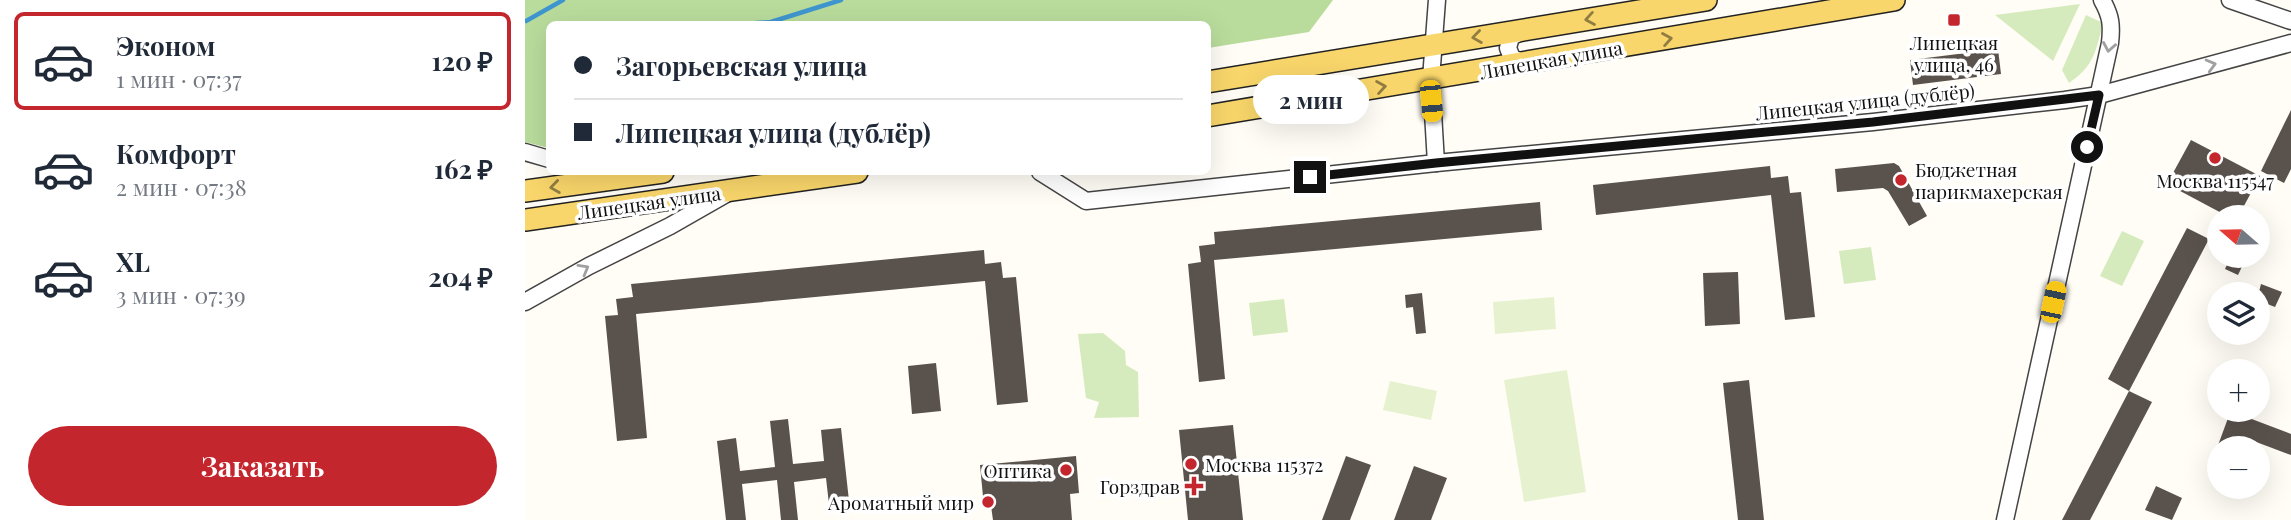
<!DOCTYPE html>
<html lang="ru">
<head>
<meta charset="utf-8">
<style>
	:root { --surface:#fff; --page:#f6f6f7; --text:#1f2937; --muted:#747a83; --line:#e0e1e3; --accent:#c4262e }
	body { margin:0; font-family:"Playfair Display",serif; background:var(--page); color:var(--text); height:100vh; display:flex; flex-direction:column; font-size:26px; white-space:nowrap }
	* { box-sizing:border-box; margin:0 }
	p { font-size:23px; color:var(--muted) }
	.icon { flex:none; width:38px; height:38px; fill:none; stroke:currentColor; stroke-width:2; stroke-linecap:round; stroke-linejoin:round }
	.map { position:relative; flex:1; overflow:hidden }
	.panel { display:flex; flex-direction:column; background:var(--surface); width:525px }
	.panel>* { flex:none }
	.banner { position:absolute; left:21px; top:21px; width:665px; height:154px; border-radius:10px; box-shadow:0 7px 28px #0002; display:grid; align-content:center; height:154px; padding:0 28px; background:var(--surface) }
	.needle { width:46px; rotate:290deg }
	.buttons { position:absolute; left:1682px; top:205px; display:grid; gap:14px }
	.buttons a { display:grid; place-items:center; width:63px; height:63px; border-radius:50%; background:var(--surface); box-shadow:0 7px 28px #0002; font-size:35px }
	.end { position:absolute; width:32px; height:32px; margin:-16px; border:9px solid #111; background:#fff; box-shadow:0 0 0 4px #fff }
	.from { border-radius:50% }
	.bubble { position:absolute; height:49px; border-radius:24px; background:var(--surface); box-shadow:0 7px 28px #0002; font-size:23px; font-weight:700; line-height:49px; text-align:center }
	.car { position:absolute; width:21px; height:42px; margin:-21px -10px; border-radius:9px; box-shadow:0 0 5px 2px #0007; background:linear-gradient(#f5c518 24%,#345 0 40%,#f5c518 0 76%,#345 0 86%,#f5c518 0) }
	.banner b { display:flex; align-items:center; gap:24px; height:66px; font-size:26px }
	.banner b+b { border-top:2px solid var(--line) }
	.banner i { width:18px; height:18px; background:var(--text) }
	ul { padding:12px 0 0; list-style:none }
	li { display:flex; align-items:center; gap:21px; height:98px; margin:0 14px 10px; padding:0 14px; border:4px solid transparent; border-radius:10px }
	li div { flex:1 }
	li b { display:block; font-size:26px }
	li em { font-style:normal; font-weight:700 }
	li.current { border-color:var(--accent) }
	li>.icon { width:63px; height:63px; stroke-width:1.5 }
	.primary-button { display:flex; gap:14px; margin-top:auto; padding:14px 28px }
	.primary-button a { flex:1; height:80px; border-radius:42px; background:var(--accent); color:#fff; font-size:28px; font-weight:700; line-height:80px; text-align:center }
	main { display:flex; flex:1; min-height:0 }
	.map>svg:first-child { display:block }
	.green { fill:#d5ebbd }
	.forest { fill:#b9dc9c }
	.pitch { fill:#e6f2cf }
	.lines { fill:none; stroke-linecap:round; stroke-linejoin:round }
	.stream { stroke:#3f96cf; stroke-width:4.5 }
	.building { fill:#5a524d }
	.minor-casing { stroke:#444; stroke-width:19 }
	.major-casing { stroke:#222; stroke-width:24 }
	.minor { stroke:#fff; stroke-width:16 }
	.major { stroke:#f9d66b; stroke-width:21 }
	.oneway { stroke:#917d42 }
	.oneway2 { stroke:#a0a0a0 }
	.route { stroke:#111; stroke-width:9 }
	.poi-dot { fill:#c4262e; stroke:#fff; stroke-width:2.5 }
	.labels { text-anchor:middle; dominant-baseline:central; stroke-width:7; stroke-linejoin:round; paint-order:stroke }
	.poi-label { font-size:19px; fill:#111; stroke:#fff; text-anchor:end }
	.street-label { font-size:19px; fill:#111; stroke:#fff }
</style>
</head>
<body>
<main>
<section class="panel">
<ul>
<li class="current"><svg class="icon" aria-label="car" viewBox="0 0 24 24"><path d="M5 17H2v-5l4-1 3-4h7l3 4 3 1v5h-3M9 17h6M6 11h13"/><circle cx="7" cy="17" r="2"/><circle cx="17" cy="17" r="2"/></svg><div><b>Эконом</b><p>1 мин · 07:37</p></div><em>120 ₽</em></li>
<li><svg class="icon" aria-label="car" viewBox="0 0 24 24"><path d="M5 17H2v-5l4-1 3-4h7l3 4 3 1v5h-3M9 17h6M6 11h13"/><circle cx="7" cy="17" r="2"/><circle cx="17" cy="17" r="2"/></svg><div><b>Комфорт</b><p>2 мин · 07:38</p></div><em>162 ₽</em></li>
<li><svg class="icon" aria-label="car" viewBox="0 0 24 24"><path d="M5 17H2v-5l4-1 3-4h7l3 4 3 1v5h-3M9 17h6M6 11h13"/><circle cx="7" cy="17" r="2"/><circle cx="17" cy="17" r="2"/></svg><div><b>XL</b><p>3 мин · 07:39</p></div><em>204 ₽</em></li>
</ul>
<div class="primary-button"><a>Заказать</a></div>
</section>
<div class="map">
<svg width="1766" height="520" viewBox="0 0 1766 520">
	<rect width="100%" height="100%" fill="#fffdf5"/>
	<g class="green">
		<polygon points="1555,4 1528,61 1470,15"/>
		<path d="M1561 15 1578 23C1571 51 1569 66 1544 83L1537 70Z"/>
		<polygon points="1597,231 1619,241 1597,286 1575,276"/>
		<polygon points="1346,247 1351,280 1319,284 1314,251"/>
		<polygon points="759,299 763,332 728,336 724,303"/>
		<polygon points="578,333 600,351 601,365 613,372 614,417 569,418 574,402 561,398 553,334"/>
	</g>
	<polygon class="forest" points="0,0 808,0 784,32 683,48 682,24 24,24 24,148 0,142"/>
	<g class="pitch">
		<polygon points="1029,297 1031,329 970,334 968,302"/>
		<polygon points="1042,370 1061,492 999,502 979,380"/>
		<polygon points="865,381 912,391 906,420 858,410"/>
	</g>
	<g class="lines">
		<g class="stream">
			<polyline points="1,21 38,0"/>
			<polyline points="218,24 246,22 316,0"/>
		</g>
	</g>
	<g class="building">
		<polygon points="1473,49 1476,74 1388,85 1385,60"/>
		<polygon points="1766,110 1766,169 1759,183 1736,171"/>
		<polygon points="1666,140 1735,176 1713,217 1704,217 1642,184"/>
		<polygon points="1369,163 1374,166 1402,216 1384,226 1363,191 1358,188 1312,192 1310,169"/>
		<polygon points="1245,166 1246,178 1263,176 1265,193 1276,192 1290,317 1260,320 1246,195 1071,215 1068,185"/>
		<polygon points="1015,202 1017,230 689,260 700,379 674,382 663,264 676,262 674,246 690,244 689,232"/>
		<polygon points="1662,228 1684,239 1604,391 1583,379"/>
		<polygon points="459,250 460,264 476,262 478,278 491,277 503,402 472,405 460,281 111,314 122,438 92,441 80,316 93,315 91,299 108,297 106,284"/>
		<polygon points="1706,256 1722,256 1713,275 1700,269"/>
		<polygon points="1213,272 1215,324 1180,326 1178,273"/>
		<polygon points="1736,284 1757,292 1750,307 1732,300"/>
		<polygon points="897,293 901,333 891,334 888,307 881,308 880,295"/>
		<polygon points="411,363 416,411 387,414 383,366"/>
		<polygon points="1224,380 1239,520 1213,520 1198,383"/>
		<polygon points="1604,391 1627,402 1565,520 1537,520"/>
		<polygon points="1706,410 1727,410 1724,418 1766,434 1766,455 1718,437 1714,448 1692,448"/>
		<polygon points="263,419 268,464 299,461 296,430 316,428 325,510 305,513 301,478 269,482 273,520 256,520 252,480 217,484 221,520 201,520 192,441 211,438 215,471 250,467 245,421"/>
		<polygon points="708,425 718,520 663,520 654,430"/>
		<polygon points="551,456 554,493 545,494 547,520 468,520 466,506 459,507 455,465"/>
		<polygon points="821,456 846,465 825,520 797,520"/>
		<polygon points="889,466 922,478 906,520 869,520"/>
		<polygon points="1631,486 1657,498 1647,520 1620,510"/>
	</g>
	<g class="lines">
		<defs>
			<g id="minor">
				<polyline points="1705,0 1766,21"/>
				<polyline points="998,31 986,37 983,48 987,58 1000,63"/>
				<polyline points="0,152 24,159"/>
				<polyline points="911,163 906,79 912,0"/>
				<polyline points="515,172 561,201 911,163 1348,122 1540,100 1574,95 1766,43"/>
				<polyline points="0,302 64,266 145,226 201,194"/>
				<path d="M1480 520 1585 43C1587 25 1586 16 1577 0"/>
			</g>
			<g id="major">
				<polyline points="682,82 1181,0"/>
				<polyline points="682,116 1369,0"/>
				<polyline points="0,191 138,172"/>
				<polyline points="0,220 332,172"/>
			</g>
		</defs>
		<use href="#minor" class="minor-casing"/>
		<use href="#major" class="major-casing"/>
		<use href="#minor" class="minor"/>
		<use href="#major" class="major"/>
	</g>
	<defs><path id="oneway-chevron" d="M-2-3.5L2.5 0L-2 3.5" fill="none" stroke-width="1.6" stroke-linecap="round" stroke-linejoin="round" transform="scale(1.75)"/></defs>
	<g class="oneway">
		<use href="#oneway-chevron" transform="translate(1065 19) rotate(170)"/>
		<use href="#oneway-chevron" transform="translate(952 37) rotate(172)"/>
		<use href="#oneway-chevron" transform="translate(1142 39) rotate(-10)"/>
		<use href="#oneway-chevron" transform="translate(856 87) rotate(-9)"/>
		<use href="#oneway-chevron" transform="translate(30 187) rotate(172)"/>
	</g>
	<g class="oneway2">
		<use href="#oneway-chevron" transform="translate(1584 47) rotate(100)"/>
		<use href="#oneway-chevron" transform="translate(1686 65) rotate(-15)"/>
		<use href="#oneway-chevron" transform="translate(59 269) rotate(-30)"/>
	</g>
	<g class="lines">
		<polyline class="route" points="785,177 911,163 1348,122 1574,95 1562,147"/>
	</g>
	<g class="poi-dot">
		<rect x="1422" y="13" width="14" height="14" rx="3.5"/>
		<circle cx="1690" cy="158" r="7"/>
		<circle cx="1376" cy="180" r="7"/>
		<circle cx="666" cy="464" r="7"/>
		<circle cx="541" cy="470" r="7"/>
		<path d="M665.5 475.5h7v7h7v7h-7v7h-7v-7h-7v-7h7z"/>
		<circle cx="463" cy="502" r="7"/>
	</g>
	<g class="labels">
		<g class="poi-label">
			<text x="1429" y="42" text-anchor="middle">Липецкая<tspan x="1429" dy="22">улица, 46</tspan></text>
			<text x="1390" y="169" text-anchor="start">Бюджетная<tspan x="1390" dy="22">парикмахерская</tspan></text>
			<text x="1690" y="180" text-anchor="middle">Москва 115547</text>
			<text x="680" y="464" text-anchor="start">Москва 115372</text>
			<text x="527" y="470">Оптика</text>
			<text x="655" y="486">Горздрав</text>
			<text x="449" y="502">Ароматный мир</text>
		</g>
		<g class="street-label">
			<text transform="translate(1026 59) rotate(-10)">Липецкая улица</text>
			<text transform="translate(1340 101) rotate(-6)">Липецкая улица (дублёр)</text>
			<text transform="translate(124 202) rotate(-8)">Липецкая улица</text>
		</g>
	</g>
</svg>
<div class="buttons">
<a><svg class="needle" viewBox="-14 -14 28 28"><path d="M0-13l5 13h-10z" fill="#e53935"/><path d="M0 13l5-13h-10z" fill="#747a83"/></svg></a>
<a><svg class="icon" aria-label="layers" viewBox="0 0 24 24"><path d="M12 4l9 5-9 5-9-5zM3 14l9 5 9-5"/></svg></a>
<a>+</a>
<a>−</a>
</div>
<i class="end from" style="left:1562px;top:147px"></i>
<i class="end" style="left:785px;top:177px"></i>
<div class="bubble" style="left:728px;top:75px;width:116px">2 мин</div>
<i class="car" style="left:906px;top:101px;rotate:175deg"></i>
<i class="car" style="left:1528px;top:302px;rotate:12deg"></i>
<div class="banner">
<b><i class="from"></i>Загорьевская улица</b>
<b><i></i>Липецкая улица (дублёр)</b>
</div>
</div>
</main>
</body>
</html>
